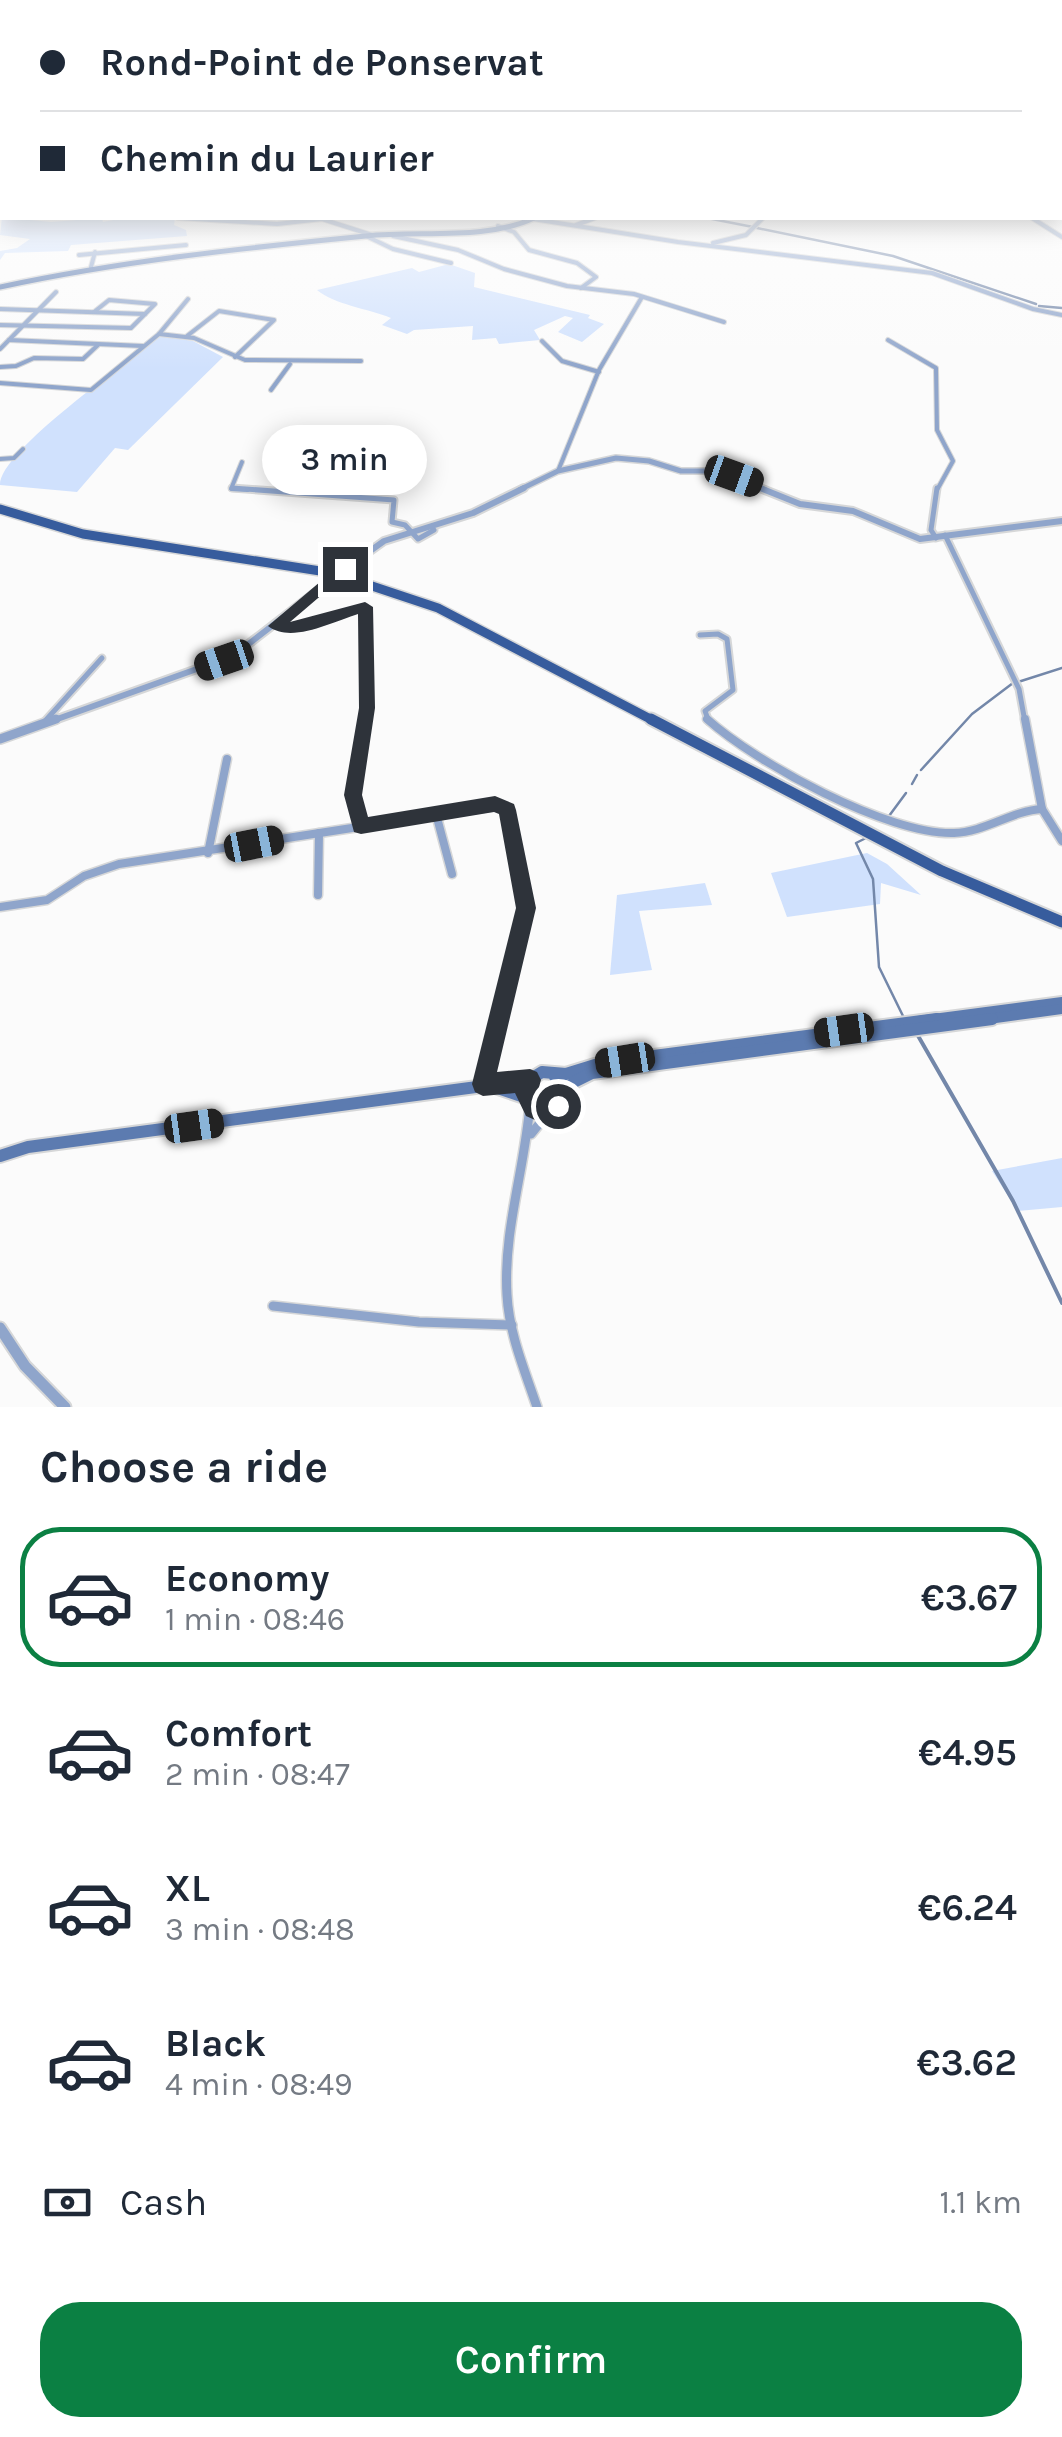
<!DOCTYPE html>
<html lang="en">
<head>
<meta charset="utf-8">
<style>
	:root { --surface:#fff; --page:#f2f2f3; --text:#1f2937; --muted:#747a83; --line:#e0e1e3; --accent:#0b8043 }
	body { margin:0; font-family:Karla,sans-serif; background:var(--page); color:var(--text); height:100vh; display:flex; flex-direction:column; font-size:38px; white-space:nowrap }
	* { box-sizing:border-box; margin:0 }
	p { font-size:32px; color:var(--muted) }
	.icon { flex:none; width:55px; height:55px; fill:none; stroke:currentColor; stroke-width:2; stroke-linecap:round; stroke-linejoin:round }
	.map { position:relative; height:1407px; overflow:hidden }
	.panel { display:flex; flex-direction:column; background:var(--surface); flex:1 }
	.panel>* { flex:none }
	.hud { position:absolute; left:0px; top:0px; width:1062px; height:220px; box-shadow:0 5px 25px #0003; display:grid; align-content:center; height:220px; padding:0 40px; background:var(--surface) }
	.end { position:absolute; width:45px; height:45px; margin:-22px; border:12px solid #2e333a; background:#fff; box-shadow:0 0 0 5px #fff }
	.from { border-radius:50% }
	.bubble { position:absolute; height:70px; border-radius:35px; background:var(--surface); box-shadow:0 5px 25px #0003; font-size:32px; font-weight:600; line-height:70px; text-align:center }
	.car { position:absolute; width:30px; height:60px; margin:-30px -15px; border-radius:12px; box-shadow:0 0 8px 2px #0007; background:linear-gradient(#222 24%,#8ab4d8 0 40%,#222 0 76%,#8ab4d8 0 86%,#222 0) }
	.hud b { display:flex; align-items:center; gap:35px; height:95px; font-size:38px }
	.hud b+b { border-top:2px solid var(--line) }
	.hud i { width:25px; height:25px; background:var(--text) }
	ul { padding:0; list-style:none }
	li { display:flex; align-items:center; gap:30px; height:140px; margin:0 20px 15px; padding:0 20px; border:5px solid transparent; border-radius:40px }
	li div { flex:1 }
	li b { display:block; font-size:38px }
	li em { font-style:normal; font-weight:600 }
	li.active { border-color:var(--accent) }
	li>.icon { width:90px; height:90px; stroke-width:1.5 }
	h2 { padding:0 40px; font-size:45px; line-height:120px }
	.pay { display:flex; align-items:center; gap:25px; height:110px; padding:0 40px; font-size:38px }
	.pay p { margin-inline-start:auto }
	.action { display:flex; gap:20px; margin-top:auto; padding:20px 40px }
	.action a { flex:1; height:115px; border-radius:40px; background:var(--accent); color:#fff; font-size:40px; font-weight:600; line-height:115px; text-align:center }
	.map>svg:first-child { display:block }
	.green { fill:#d0e1fd }
	.lines { fill:none; stroke-linecap:round; stroke-linejoin:round }
	.stream-far1 { stroke:#7387a9; stroke-width:2.5 }
	.stream { stroke:#7387a9; stroke-width:4 }
	.minor-far3-casing { stroke:#d6d7d8; stroke-width:6 }
	.minor-far2-casing { stroke:#d6d7d8; stroke-width:9 }
	.minor-far1-casing { stroke:#d6d7d8; stroke-width:11 }
	.minor-casing { stroke:#d6d7d8; stroke-width:12 }
	.tertiary-far3-casing { stroke:#d6d7d8; stroke-width:8 }
	.tertiary-far2-casing { stroke:#d6d7d8; stroke-width:10 }
	.tertiary-far1-casing { stroke:#d6d7d8; stroke-width:12 }
	.tertiary-casing { stroke:#d6d7d8; stroke-width:15 }
	.secondary-far2-casing { stroke:#d6d7d8; stroke-width:8 }
	.secondary-far1-casing { stroke:#d6d7d8; stroke-width:14 }
	.secondary-casing { stroke:#d6d7d8; stroke-width:16 }
	.primary-far1-casing { stroke:#d6d7d8; stroke-width:12 }
	.primary-casing { stroke:#d6d7d8; stroke-width:15 }
	.minor-far3 { stroke:#8fa5cb; stroke-width:4 }
	.minor-far2 { stroke:#8fa5cb; stroke-width:5 }
	.minor-far1 { stroke:#8fa5cb; stroke-width:8 }
	.minor { stroke:#8fa5cb; stroke-width:9 }
	.tertiary-far3 { stroke:#8fa5cb; stroke-width:5 }
	.tertiary-far2 { stroke:#8fa5cb; stroke-width:6 }
	.tertiary-far1 { stroke:#8fa5cb; stroke-width:9 }
	.tertiary { stroke:#8fa5cb; stroke-width:11 }
	.secondary-far2 { stroke:#5c7bb0; stroke-width:5 }
	.secondary-far1 { stroke:#5c7bb0; stroke-width:10 }
	.secondary { stroke:#5c7bb0; stroke-width:12 }
	.primary-far1 { stroke:#375c9d; stroke-width:9 }
	.primary { stroke:#375c9d; stroke-width:11 }
	.tertiary-bridge-casing { stroke:#d6d7d8; stroke-width:10; stroke-linecap:butt }
	.tertiary-bridge { stroke:#8fa5cb; stroke-width:6 }
	.route { fill:#2e333a }
</style>
</head>
<body>
<div class="map">
<svg width="1062" height="1407" viewBox="0 0 1062 1407">
	<rect width="100%" height="100%" fill="#fbfbfb"/>
	<g class="green">
		<polygon points="2,217 51,222 102,218 103,222 123,218 175,218 174,225 186,230 187,236 71,245 68,251 5,253 0,260 0,251 17,248 30,239 0,235"/>
		<path d="M449 264 475 273 474 287 590 315 588 318 604 324 582 342 558 332 573 318 565 316 534 330 540 340 499 344 496 338 472 340 473 326 414 330 407 334 382 325 391 318C369 309 333 304 317 290L412 268 419 272Z"/>
		<path d="M160 336 193 341 223 357 128 450 115 448 77 492 0 485C0 450 129 362 160 336Z"/>
		<polygon points="867,853 887,864 921,895 881,883 880,904 787,917 771,873"/>
		<polygon points="705,883 712,905 639,911 652,970 610,975 617,895"/>
		<polygon points="1062,1158 1062,1207 1018,1211 992,1171"/>
	</g>
	<g class="lines">
		<g class="stream-far1">
			<polyline points="707,218 753,227"/>
			<polyline points="757,228 893,256 1036,304"/>
			<polyline points="1039,306 1062,308"/>
			<polyline points="1018,682 1062,668"/>
			<polyline points="921,770 972,714 1013,683"/>
			<polyline points="912,784 917,775"/>
			<polyline points="889,816 906,793"/>
			<polyline points="866,838 856,843 873,879 879,967 904,1018"/>
		</g>
		<polyline class="stream" points="917,1034 1013,1201 1062,1303"/>
		<defs>
			<g id="minor-far3">
				<polyline points="178,218 277,224 322,219 372,235"/>
				<polyline points="1032,218 1062,237"/>
				<polyline points="533,219 678,242 932,273 1033,309 1062,315"/>
				<polyline points="576,225 595,218"/>
				<polyline points="498,226 514,232 529,250 577,263 596,277 581,288"/>
				<polyline points="366,236 393,249 451,263"/>
				<polyline points="393,236 458,250 504,269 567,286 634,294 724,322"/>
				<polyline points="713,243 746,235 763,218"/>
				<polyline points="79,255 186,245"/>
				<polyline points="91,267 95,252"/>
				<polyline points="0,309 145,314"/>
				<polyline points="0,325 131,328 155,304 109,300 94,312"/>
				<polyline points="159,334 194,338 245,360 361,361"/>
				<polyline points="187,336 219,311 274,320 235,357"/>
				<polyline points="9,340 143,346"/>
				<polyline points="888,340 936,368 937,430 953,461 937,490"/>
				<polyline points="542,341 562,361 599,372"/>
				<polyline points="0,349 56,292"/>
				<polyline points="0,367 16,366 34,358 83,359 98,345"/>
				<polyline points="0,383 91,390 159,334 188,299"/>
				<polyline points="271,390 290,364"/>
				<polyline points="0,459 14,458 23,449"/>
				<polyline points="242,462 231,489 248,490"/>
				<polyline points="558,471 599,370 642,297"/>
			</g>
			<g id="minor-far2">
				<polyline points="232,488 394,500 392,522 405,525 418,539 434,530"/>
				<polyline points="945,535 1019,689 1025,722"/>
				<polyline points="936,538 931,530 937,488"/>
				<polyline points="275,625 297,627 365,607 365,722"/>
				<polyline points="700,635 718,634 727,639 733,690 705,711 709,722"/>
				<polyline points="45,721 102,658"/>
			</g>
			<g id="minor-far1">
				<path d="M707 719C756 763 888 835 954 833 985 832 1011 811 1042 809"/>
				<polyline points="1025,719 1042,809 1062,841"/>
				<polyline points="436,814 452,874"/>
				<polyline points="361,826 353,795 365,719"/>
				<polyline points="208,853 227,759"/>
				<polyline points="318,895 319,833"/>
				<polyline points="0,907 47,900 84,876 119,864 501,805 508,810 526,908 499,1021"/>
			</g>
			<g id="minor">
				<polyline points="483,1085 499,1019"/>
				<path d="M530 1104C525 1168 503 1231 507 1295 509 1334 525 1371 537 1407"/>
				<polyline points="531,1134 548,1113"/>
				<polyline points="273,1306 419,1322 512,1325"/>
			</g>
			<polyline id="tertiary-far3" points="519,490 558,471 616,458 649,461 681,471 720,471 766,490"/>
			<g id="tertiary-far2">
				<polyline points="760,488 800,504 853,511 920,539 1062,521"/>
				<polyline points="345,569 384,541 473,513 524,488"/>
				<polyline points="49,722 233,656 326,584"/>
			</g>
			<polyline id="tertiary-far1" points="0,739 56,719"/>
			<polyline id="tertiary" points="0,1328 25,1366 65,1407"/>
			<path id="secondary-far2" d="M0 287C121 261 243 248 366 236 419 230 485 241 534 218"/>
			<g id="secondary-far1">
				<polyline points="918,1021 1062,1002"/>
				<polyline points="974,1021 1062,1009"/>
			</g>
			<g id="secondary">
				<path d="M553 1074 564 1088 562 1102 549 1112C530 1110 524 1098 529 1080L542 1072 566 1074 595 1065 654 1056 937 1019"/>
				<polyline points="495,1087 527,1098"/>
				<polyline points="564,1094 574,1082 592,1073 992,1019"/>
				<polyline points="0,1156 28,1147 529,1080"/>
			</g>
			<polyline id="primary-far1" points="0,509 83,534 333,573 438,608 656,722"/>
			<polyline id="primary" points="651,719 942,871 1062,922"/>
		</defs>
		<use href="#minor-far3" class="minor-far3-casing"/>
		<use href="#minor-far2" class="minor-far2-casing"/>
		<use href="#minor-far1" class="minor-far1-casing"/>
		<use href="#minor" class="minor-casing"/>
		<use href="#tertiary-far3" class="tertiary-far3-casing"/>
		<use href="#tertiary-far2" class="tertiary-far2-casing"/>
		<use href="#tertiary-far1" class="tertiary-far1-casing"/>
		<use href="#tertiary" class="tertiary-casing"/>
		<use href="#secondary-far2" class="secondary-far2-casing"/>
		<use href="#secondary-far1" class="secondary-far1-casing"/>
		<use href="#secondary" class="secondary-casing"/>
		<use href="#primary-far1" class="primary-far1-casing"/>
		<use href="#primary" class="primary-casing"/>
		<use href="#minor-far3" class="minor-far3"/>
		<use href="#minor-far2" class="minor-far2"/>
		<use href="#minor-far1" class="minor-far1"/>
		<use href="#minor" class="minor"/>
		<use href="#tertiary-far3" class="tertiary-far3"/>
		<use href="#tertiary-far2" class="tertiary-far2"/>
		<use href="#tertiary-far1" class="tertiary-far1"/>
		<use href="#tertiary" class="tertiary"/>
		<use href="#secondary-far2" class="secondary-far2"/>
		<use href="#secondary-far1" class="secondary-far1"/>
		<use href="#secondary" class="secondary"/>
		<use href="#primary-far1" class="primary-far1"/>
		<use href="#primary" class="primary"/>
		<defs>
			<polyline id="tertiary-bridge" points="326,584 345,569"/>
		</defs>
		<use href="#tertiary-bridge" class="tertiary-bridge-casing"/>
		<use href="#tertiary-bridge" class="tertiary-bridge"/>
	</g>
	<linearGradient id="sky" x2="0" y2="1"><stop stop-color="#85b0e2"/><stop offset="0.47" stop-color="#fdfdfd"/><stop offset="1" stop-color="#fdfdfd" stop-opacity="0"/></linearGradient>
	<rect width="1062" height="369" fill="url(#sky)"/>
	<path class="route" d="M340 565 352 569 290 622 365 602 373 607 375 708 362 795 368 817 495 796 514 804 516 810 536 908 497 1072 530 1069 537 1072 541 1080 538 1091 542 1100 558 1095 567 1098 570 1106 567 1115 544 1124 526 1116 515 1093 483 1096 475 1092 472 1084 516 908 499 814 494 812 361 834 354 832 344 795 359 708 358 614C332 622 291 644 268 626Z"/>
</svg>
<i class="end from" style="left:558px;top:1106px"></i>
<i class="end" style="left:345px;top:569px"></i>
<div class="bubble" style="left:262px;top:425px;width:165px">3 min</div>
<i class="car" style="left:734px;top:476px;rotate:110deg"></i>
<i class="car" style="left:224px;top:660px;rotate:251deg"></i>
<i class="car" style="left:254px;top:844px;rotate:79deg"></i>
<i class="car" style="left:844px;top:1030px;rotate:262deg"></i>
<i class="car" style="left:625px;top:1060px;rotate:261deg"></i>
<i class="car" style="left:194px;top:1126px;rotate:82deg"></i>
<div class="hud">
<b><i class="from"></i>Rond-Point de Ponservat</b>
<b><i></i>Chemin du Laurier</b>
</div>
</div>
<section class="panel">
<h2>Choose a ride</h2>
<ul>
<li class="active"><svg class="icon" aria-label="car" viewBox="0 0 24 24"><path d="M5 17H2v-5l4-1 3-4h7l3 4 3 1v5h-3M9 17h6M6 11h13"/><circle cx="7" cy="17" r="2"/><circle cx="17" cy="17" r="2"/></svg><div><b>Economy</b><p>1 min · 08:46</p></div><em>€3.67</em></li>
<li><svg class="icon" aria-label="car" viewBox="0 0 24 24"><path d="M5 17H2v-5l4-1 3-4h7l3 4 3 1v5h-3M9 17h6M6 11h13"/><circle cx="7" cy="17" r="2"/><circle cx="17" cy="17" r="2"/></svg><div><b>Comfort</b><p>2 min · 08:47</p></div><em>€4.95</em></li>
<li><svg class="icon" aria-label="car" viewBox="0 0 24 24"><path d="M5 17H2v-5l4-1 3-4h7l3 4 3 1v5h-3M9 17h6M6 11h13"/><circle cx="7" cy="17" r="2"/><circle cx="17" cy="17" r="2"/></svg><div><b>XL</b><p>3 min · 08:48</p></div><em>€6.24</em></li>
<li><svg class="icon" aria-label="car" viewBox="0 0 24 24"><path d="M5 17H2v-5l4-1 3-4h7l3 4 3 1v5h-3M9 17h6M6 11h13"/><circle cx="7" cy="17" r="2"/><circle cx="17" cy="17" r="2"/></svg><div><b>Black</b><p>4 min · 08:49</p></div><em>€3.62</em></li>
</ul>
<div class="pay"><svg class="icon" aria-label="cash" viewBox="0 0 24 24"><path d="M3 7h18v10H3z"/><circle cx="12" cy="12" r="2"/></svg>Cash<p>1.1 km</p></div>
<div class="action"><a>Confirm</a></div>
</section>
</body>
</html>
